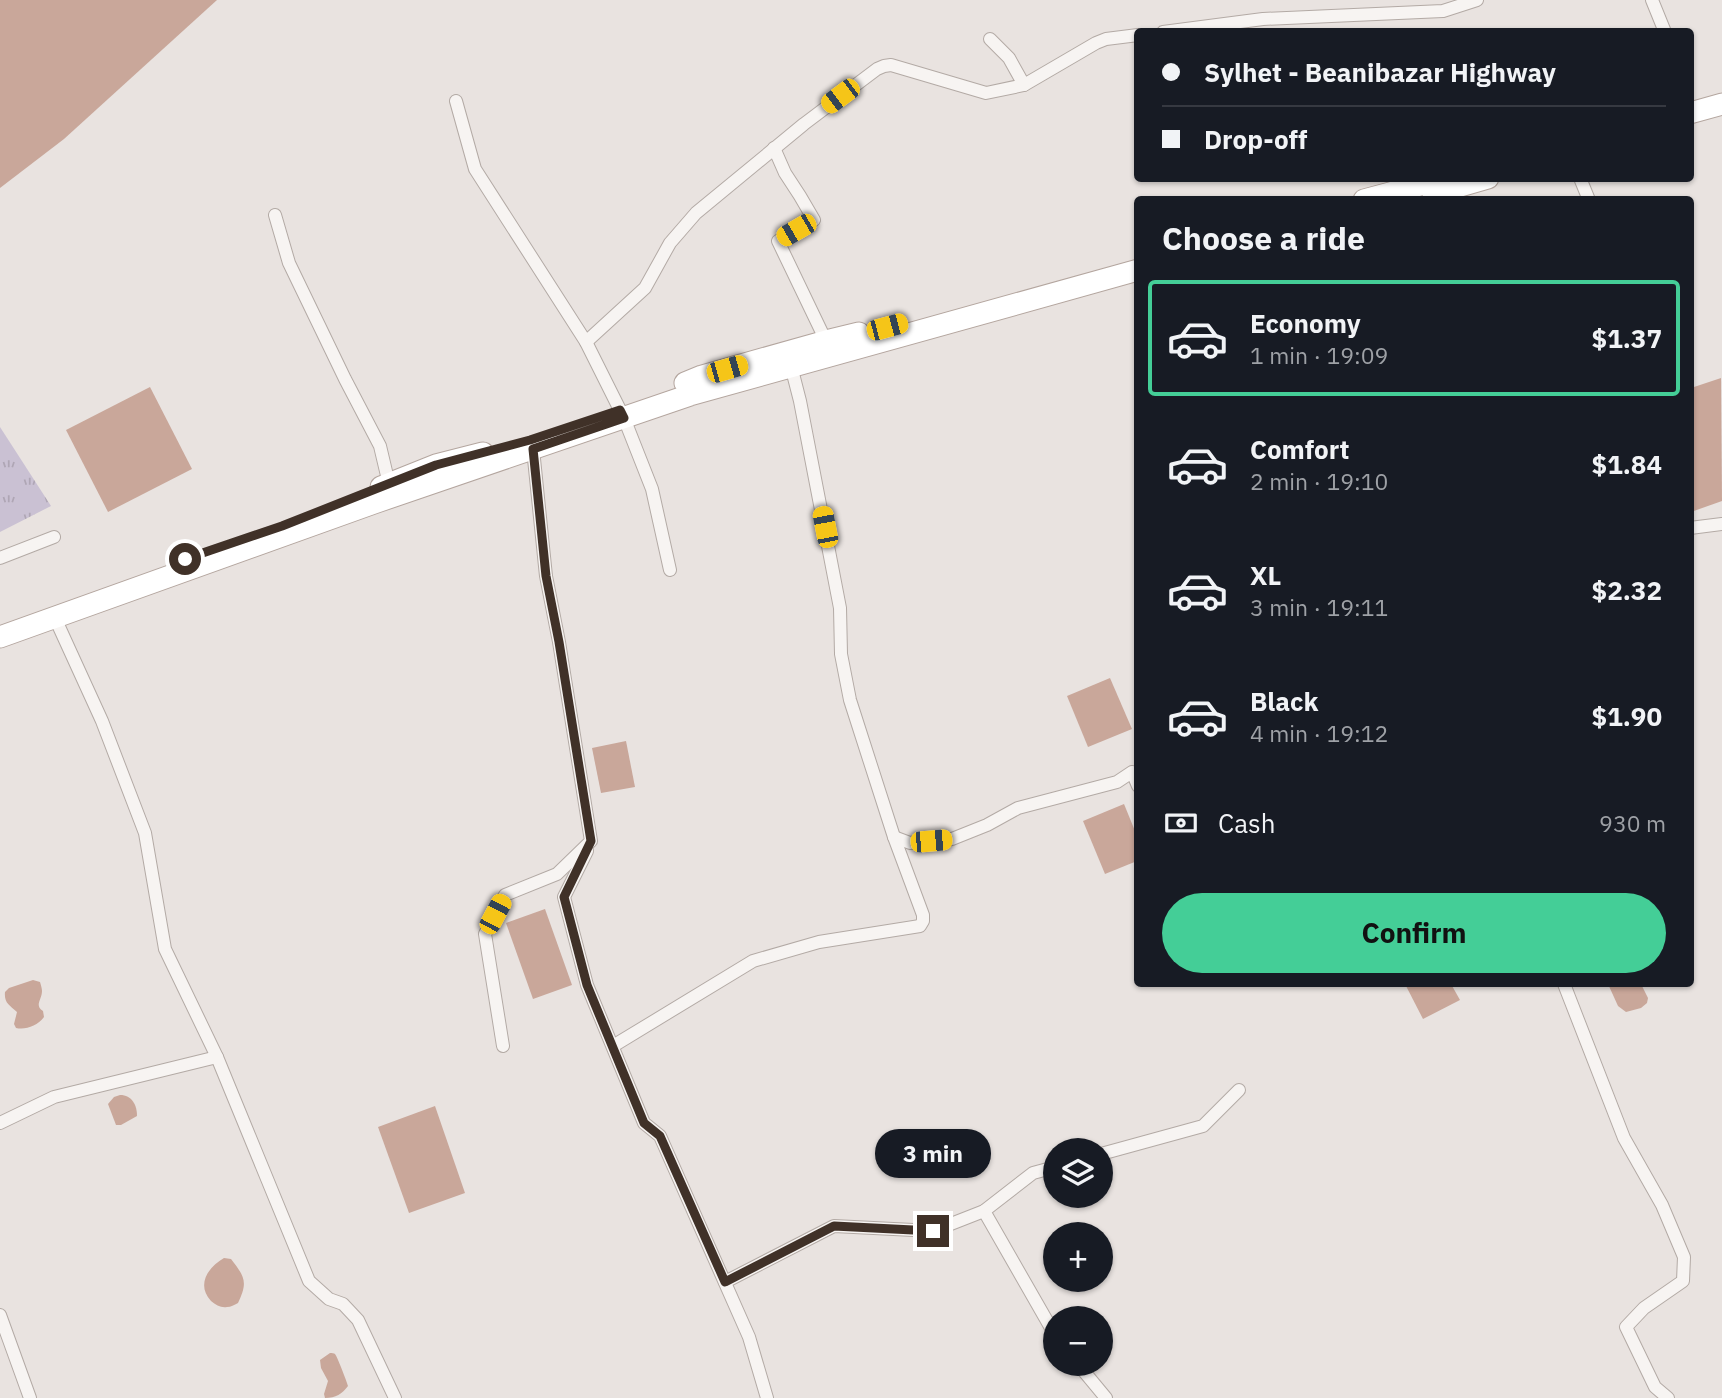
<!DOCTYPE html>
<html lang="en">
<head>
<meta charset="utf-8">
<style>
	:root { --surface:#171b24; --page:#242831; --text:#f1f3f6; --muted:#9ea1a6; --line:#363941; --accent:#44ce97 }
	body { margin:0; font-family:"IBM Plex Sans",sans-serif; background:var(--page); color:var(--text); height:100vh; display:flex; flex-direction:column; font-size:26px; white-space:nowrap }
	* { box-sizing:border-box; margin:0 }
	p { font-size:23px; color:var(--muted) }
	.icon { flex:none; width:38px; height:38px; fill:none; stroke:currentColor; stroke-width:2; stroke-linecap:round; stroke-linejoin:round }
	.map { position:relative; flex:1; overflow:hidden }
	.sheet { position:absolute; left:1134px; top:196px; width:560px; height:791px; display:flex; flex-direction:column; background:var(--surface); border-radius:7px; box-shadow:0 2px 5px #0004 }
	.sheet>* { flex:none }
	.guide { position:absolute; left:1134px; top:28px; width:560px; height:154px; border-radius:7px; box-shadow:0 2px 5px #0004; display:grid; align-content:center; height:154px; padding:0 28px; background:var(--surface) }
	.fabs { position:absolute; left:1043px; top:1138px; display:grid; gap:14px }
	.fabs a { display:grid; place-items:center; width:70px; height:70px; border-radius:50%; background:var(--surface); box-shadow:0 2px 5px #0004; font-size:35px }
	.end { position:absolute; width:32px; height:32px; margin:-16px; border:9px solid #403128; background:#fff; box-shadow:0 0 0 4px #fff }
	.from { border-radius:50% }
	.bubble { position:absolute; height:49px; border-radius:24px; background:var(--surface); box-shadow:0 2px 5px #0004; font-size:23px; font-weight:700; line-height:49px; text-align:center }
	.car { position:absolute; width:21px; height:42px; margin:-21px -10px; border-radius:9px; box-shadow:0 0 5px 2px #0007; background:linear-gradient(#f5c518 24%,#345 0 40%,#f5c518 0 76%,#345 0 86%,#f5c518 0) }
	.guide b { display:flex; align-items:center; gap:24px; height:66px; font-size:26px }
	.guide b+b { border-top:2px solid var(--line) }
	.guide i { width:18px; height:18px; background:var(--text) }
	ul { padding:0; list-style:none }
	li { display:flex; align-items:center; gap:21px; height:116px; margin:0 14px 10px; padding:0 14px; border:4px solid transparent; border-radius:7px }
	li div { flex:1 }
	li b { display:block; font-size:26px }
	li em { font-style:normal; font-weight:700 }
	li.active { border-color:var(--accent) }
	li>.icon { width:63px; height:63px; stroke-width:1.5 }
	h2 { padding:0 28px; font-size:32px; line-height:84px }
	.pay { display:flex; align-items:center; gap:18px; height:77px; padding:0 28px; font-size:26px }
	.pay p { margin-inline-start:auto }
	.action { display:flex; gap:14px; margin-top:auto; padding:14px 28px }
	.action a { flex:1; height:80px; border-radius:42px; background:var(--accent); color:#111; font-size:28px; font-weight:700; line-height:80px; text-align:center }
	.map>svg:first-child { display:block }
	.grass { fill:url(#grass-tufts) }
	.water { fill:#c9a79a }
	.lines { fill:none; stroke-linecap:round; stroke-linejoin:round }
	.minor-casing { stroke:#b3aaa5; stroke-width:14 }
	.primary-casing { stroke:#b4a69f; stroke-width:23 }
	.minor { stroke:#f7f4f2; stroke-width:12 }
	.primary { stroke:#fff; stroke-width:21 }
	.route { stroke:#403128; stroke-width:9 }
</style>
</head>
<body>
<div class="map">
<svg width="1722" height="1398" viewBox="0 0 1722 1398">
	<defs>
		<pattern id="grass-tufts" width="24" height="20" patternUnits="userSpaceOnUse" patternTransform="scale(1.75)"><rect width="24" height="20" fill="#cac1d3"/><path d="M3 7l-1-3M5 7V3M7 7l1-3M15 17l-1-3M17 17v-4M19 17l1-3" fill="none" stroke="#afa6b5"/></pattern>
	</defs>
	<rect width="100%" height="100%" fill="#e9e3e0"/>
	<polygon class="grass" points="0,427 51,506 0,532"/>
	<g class="water">
		<polygon points="0,0 217,0 64,139 0,188"/>
		<polygon points="1721,378 1722,501 1691,512 1691,388"/>
		<polygon points="150,387 192,469 108,512 66,430"/>
		<polygon points="1110,678 1132,729 1088,747 1067,696"/>
		<polygon points="626,741 635,787 601,793 592,748"/>
		<polygon points="1124,804 1137,836 1137,861 1105,874 1083,821"/>
		<polygon points="545,909 572,985 533,999 506,923"/>
		<path d="M33 980 40 982C41 985 42 989 42 991 42 1000 34 1005 43 1011L44 1017C37 1026 26 1030 16 1028L14 1024 17 1012C9 1005 4 1003 5 992L9 988Z"/>
		<polygon points="1405,984 1451,984 1460,1000 1423,1019"/>
		<polygon points="1608,984 1641,984 1648,998 1647,1003 1641,1008 1626,1012 1618,1006"/>
		<path d="M120 1095C132 1095 137 1105 137 1116L121 1125H116L108 1104 114 1097Z"/>
		<polygon points="435,1106 465,1193 409,1213 378,1127"/>
		<path d="M224 1258 231 1259C245 1277 248 1282 238 1303 234 1305 231 1307 227 1307 221 1308 216 1305 211 1301 196 1285 208 1267 224 1258Z"/>
		<path d="M330 1353C332 1353 334 1353 335 1354 337 1356 347 1382 348 1386 342 1394 336 1398 325 1398L324 1394 328 1381 321 1368 320 1360Z"/>
	</g>
	<g class="lines">
		<defs>
			<g id="minor">
				<polyline points="1652,0 1665,32"/>
				<polyline points="1163,32 1263,19 1443,11 1477,0"/>
				<polyline points="990,39 1009,58 1024,85"/>
				<polyline points="456,101 475,169 586,342 624,418 652,489 670,570"/>
				<polyline points="774,148 785,173 800,196 814,220 778,241 826,341 823,346"/>
				<polyline points="1580,178 1589,200"/>
				<polyline points="275,215 289,263 345,379 380,446 389,484"/>
				<polyline points="586,342 645,288 670,243 696,213 804,124 877,69 884,66 891,65 986,93 1024,85 1096,43 1106,39 1138,35"/>
				<polyline points="1690,528 1722,524"/>
				<polyline points="0,558 54,537"/>
				<polyline points="55,618 102,721 145,833 165,949 217,1057 309,1281 329,1299 343,1304 358,1320 395,1398"/>
				<polyline points="894,837 910,843 952,839 987,825 1018,808 1117,782 1132,772 1138,786"/>
				<polyline points="587,851 564,897 587,985 644,1123 660,1136 749,1337 767,1398"/>
				<polyline points="1564,984 1624,1138 1662,1205 1684,1257 1683,1281 1644,1308 1626,1327 1655,1387 1668,1398"/>
				<polyline points="503,1046 485,934 505,895 557,874 591,841 559,642 546,576 533,449"/>
				<polyline points="613,1046 753,961 819,942 920,926 923,921 923,915 894,837 850,700 841,654 840,608 800,401 791,366"/>
				<polyline points="0,1123 54,1097 217,1057"/>
				<polyline points="1101,1154 1203,1126 1239,1090"/>
				<polyline points="984,1211 1055,1335"/>
				<polyline points="725,1282 834,1226 933,1231 984,1211 1033,1173 1055,1167"/>
				<polyline points="0,1315 30,1398"/>
				<polyline points="1077,1363 1106,1398"/>
			</g>
			<g id="primary">
				<polyline points="1690,113 1722,104"/>
				<polyline points="1433,194 1488,178"/>
				<polyline points="1364,200 1446,178"/>
				<polyline points="685,383 702,376 826,341 859,333"/>
				<polyline points="381,487 436,465 483,453"/>
				<polyline points="0,637 374,503 690,395 1138,270"/>
			</g>
		</defs>
		<use href="#minor" class="minor-casing"/>
		<use href="#primary" class="primary-casing"/>
		<use href="#minor" class="minor"/>
		<use href="#primary" class="primary"/>
	</g>
	<g class="lines">
		<polyline class="route" points="185,559 282,526 436,465 530,440 620,410 624,418 533,449 546,576 559,642 591,841 564,897 587,985 644,1123 660,1136 725,1282 834,1226 933,1231"/>
	</g>
</svg>
<div class="fabs">
<a><svg class="icon" aria-label="layers" viewBox="0 0 24 24"><path d="M12 4l9 5-9 5-9-5zM3 14l9 5 9-5"/></svg></a>
<a>+</a>
<a>−</a>
</div>
<i class="end from" style="left:185px;top:559px"></i>
<i class="end" style="left:933px;top:1231px"></i>
<div class="bubble" style="left:875px;top:1129px;width:116px">3 min</div>
<i class="car" style="left:840px;top:96px;rotate:233deg"></i>
<i class="car" style="left:796px;top:230px;rotate:240deg"></i>
<i class="car" style="left:887px;top:327px;rotate:75deg"></i>
<i class="car" style="left:727px;top:369px;rotate:74deg"></i>
<i class="car" style="left:825px;top:527px;rotate:349deg"></i>
<i class="car" style="left:931px;top:841px;rotate:85deg"></i>
<i class="car" style="left:495px;top:914px;rotate:28deg"></i>
<div class="guide">
<b><i class="from"></i>Sylhet - Beanibazar Highway</b>
<b><i></i>Drop-off</b>
</div>
<section class="sheet">
<h2>Choose a ride</h2>
<ul>
<li class="active"><svg class="icon" aria-label="car" viewBox="0 0 24 24"><path d="M5 17H2v-5l4-1 3-4h7l3 4 3 1v5h-3M9 17h6M6 11h13"/><circle cx="7" cy="17" r="2"/><circle cx="17" cy="17" r="2"/></svg><div><b>Economy</b><p>1 min · 19:09</p></div><em>$1.37</em></li>
<li><svg class="icon" aria-label="car" viewBox="0 0 24 24"><path d="M5 17H2v-5l4-1 3-4h7l3 4 3 1v5h-3M9 17h6M6 11h13"/><circle cx="7" cy="17" r="2"/><circle cx="17" cy="17" r="2"/></svg><div><b>Comfort</b><p>2 min · 19:10</p></div><em>$1.84</em></li>
<li><svg class="icon" aria-label="car" viewBox="0 0 24 24"><path d="M5 17H2v-5l4-1 3-4h7l3 4 3 1v5h-3M9 17h6M6 11h13"/><circle cx="7" cy="17" r="2"/><circle cx="17" cy="17" r="2"/></svg><div><b>XL</b><p>3 min · 19:11</p></div><em>$2.32</em></li>
<li><svg class="icon" aria-label="car" viewBox="0 0 24 24"><path d="M5 17H2v-5l4-1 3-4h7l3 4 3 1v5h-3M9 17h6M6 11h13"/><circle cx="7" cy="17" r="2"/><circle cx="17" cy="17" r="2"/></svg><div><b>Black</b><p>4 min · 19:12</p></div><em>$1.90</em></li>
</ul>
<div class="pay"><svg class="icon" aria-label="cash" viewBox="0 0 24 24"><path d="M3 7h18v10H3z"/><circle cx="12" cy="12" r="2"/></svg>Cash<p>930 m</p></div>
<div class="action"><a>Confirm</a></div>
</section>
</div>
</body>
</html>
